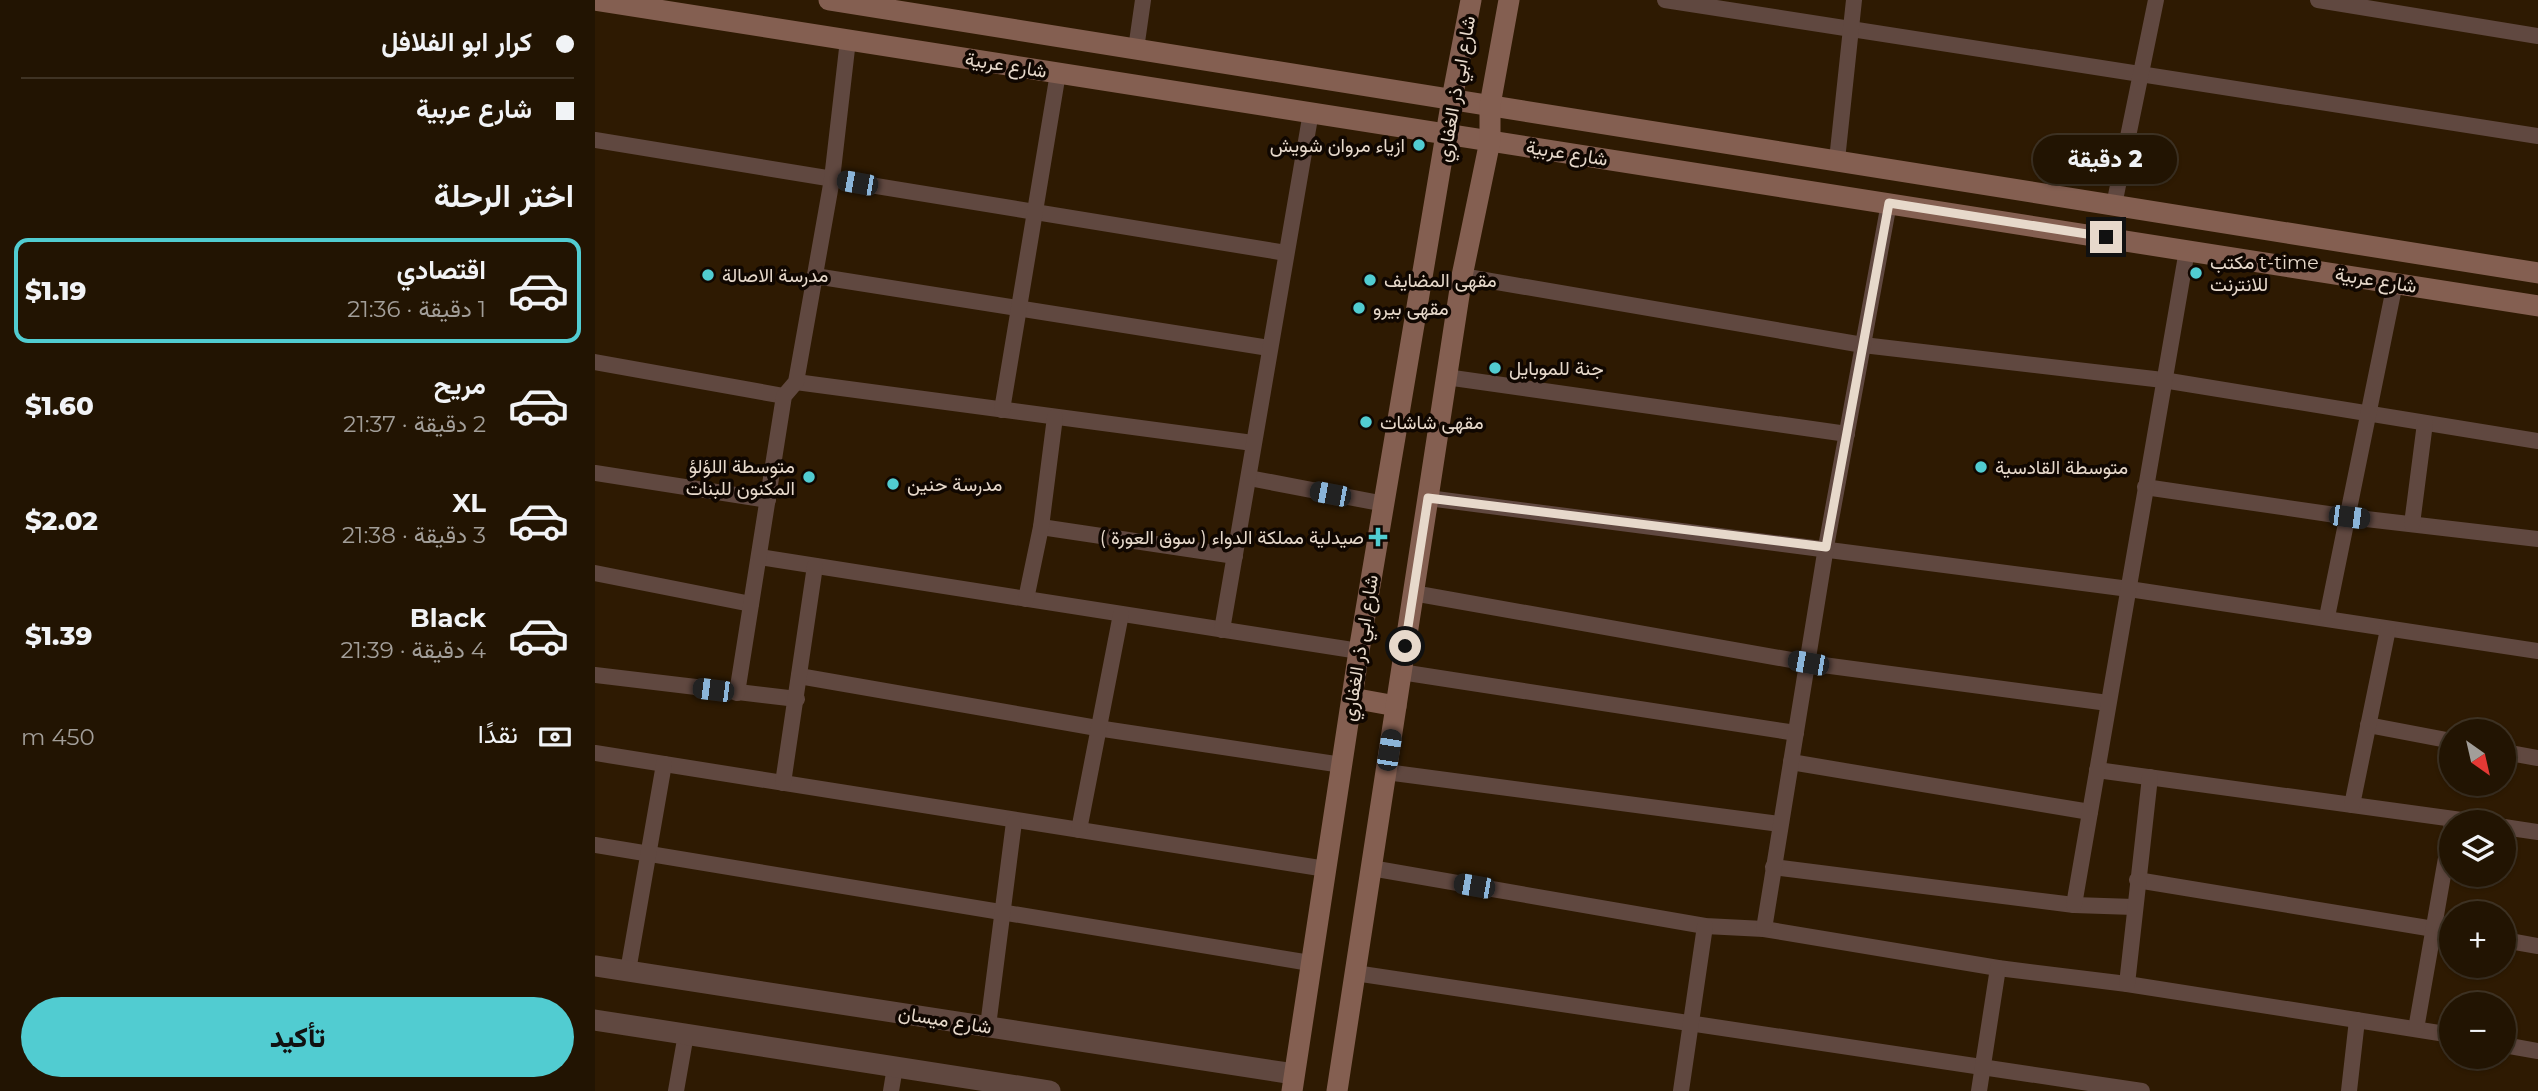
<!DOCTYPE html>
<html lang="ar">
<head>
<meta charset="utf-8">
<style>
	:root { --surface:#221402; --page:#2a1d0c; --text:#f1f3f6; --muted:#a29e99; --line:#3f3324; --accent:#51ccd1 }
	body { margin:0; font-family:Montserrat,Vazirmatn,sans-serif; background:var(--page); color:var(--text); direction:rtl; height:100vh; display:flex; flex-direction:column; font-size:26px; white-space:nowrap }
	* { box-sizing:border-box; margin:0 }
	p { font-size:23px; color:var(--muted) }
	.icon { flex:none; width:38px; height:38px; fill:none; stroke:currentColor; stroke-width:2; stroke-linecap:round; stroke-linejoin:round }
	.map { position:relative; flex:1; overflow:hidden; direction:ltr }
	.side { display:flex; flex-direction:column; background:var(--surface); width:595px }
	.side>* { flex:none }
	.top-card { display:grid; align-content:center; height:154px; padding:0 21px; background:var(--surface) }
	.needle { width:46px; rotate:146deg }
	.fabs { position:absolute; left:1844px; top:719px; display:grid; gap:14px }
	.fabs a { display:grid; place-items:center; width:77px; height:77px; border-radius:50%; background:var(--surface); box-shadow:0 2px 5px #0004,0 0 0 2px var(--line); font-size:35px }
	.end { position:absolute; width:32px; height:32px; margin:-16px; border:9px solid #e7d9cb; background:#111; box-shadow:0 0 0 4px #111 }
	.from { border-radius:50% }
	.bubble { position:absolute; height:49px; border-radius:24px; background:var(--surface); box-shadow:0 2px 5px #0004,0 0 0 2px var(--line); font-size:23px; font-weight:800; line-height:49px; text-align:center; direction:rtl }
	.car { position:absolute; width:21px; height:42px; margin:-21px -10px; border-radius:9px; box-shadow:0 0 5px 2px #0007; background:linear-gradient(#222 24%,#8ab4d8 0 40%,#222 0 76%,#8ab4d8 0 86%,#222 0) }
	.top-card b { display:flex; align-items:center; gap:24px; height:66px; font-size:26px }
	.top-card b+b { border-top:2px solid var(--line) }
	.top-card i { width:18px; height:18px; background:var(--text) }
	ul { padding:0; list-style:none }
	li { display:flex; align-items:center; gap:21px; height:105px; margin:0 14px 10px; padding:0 7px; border:4px solid transparent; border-radius:14px }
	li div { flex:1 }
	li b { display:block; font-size:26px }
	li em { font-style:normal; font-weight:800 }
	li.active { border-color:var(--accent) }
	li>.icon { width:63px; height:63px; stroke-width:1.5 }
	h2 { padding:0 21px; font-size:32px; line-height:84px }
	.pay { display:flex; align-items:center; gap:18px; height:77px; padding:0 21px; font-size:26px }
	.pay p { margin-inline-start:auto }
	.button { display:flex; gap:14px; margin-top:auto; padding:14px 21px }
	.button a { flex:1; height:80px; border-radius:42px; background:var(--accent); color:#111; font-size:28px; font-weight:800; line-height:80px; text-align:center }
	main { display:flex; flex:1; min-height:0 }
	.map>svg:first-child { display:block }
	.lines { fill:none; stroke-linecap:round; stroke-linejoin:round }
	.minor { stroke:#604840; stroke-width:16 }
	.tertiary { stroke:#604840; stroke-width:21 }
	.secondary { stroke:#845f51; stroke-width:21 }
	.route { stroke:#e7d9cb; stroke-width:9 }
	.poi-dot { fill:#51ccd1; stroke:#100701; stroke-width:2.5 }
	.labels { text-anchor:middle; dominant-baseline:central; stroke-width:7; stroke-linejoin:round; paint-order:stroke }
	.street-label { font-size:19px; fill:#e7d9cb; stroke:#100701 }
	.poi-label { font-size:19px; fill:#e7d9cb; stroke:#100701; text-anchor:start }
</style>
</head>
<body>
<main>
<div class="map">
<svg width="1943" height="1091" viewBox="0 0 1943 1091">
	<rect width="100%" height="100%" fill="#2e1a02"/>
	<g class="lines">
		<g class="minor">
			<polyline points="1070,0 1943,136"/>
			<polyline points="1723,0 1943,36"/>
			<polyline points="541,49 548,0"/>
			<polyline points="0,140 691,253"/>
			<polyline points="1242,160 1259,0"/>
			<polyline points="1519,205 1561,0"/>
			<polyline points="220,276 674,348"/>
			<polyline points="867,276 1268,345 1568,380 1943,441"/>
			<polyline points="0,362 189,396"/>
			<polyline points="851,377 1252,434"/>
			<polyline points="201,382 658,443"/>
			<polyline points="407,410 463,73"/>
			<polyline points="0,473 173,500"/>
			<polyline points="654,478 790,504"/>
			<polyline points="1550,487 1754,517 1943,539"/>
			<polyline points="833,498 1534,589 1943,651"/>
			<polyline points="1817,524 1830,423"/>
			<polyline points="446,527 640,556"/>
			<polyline points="164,557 764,651"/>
			<polyline points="0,573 156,604"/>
			<polyline points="818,593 1213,663 1513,703"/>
			<polyline points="431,599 446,527 460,417"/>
			<polyline points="1732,617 1800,283"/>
			<polyline points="627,630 716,112"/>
			<polyline points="806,672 1201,733"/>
			<polyline points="0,675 202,699"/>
			<polyline points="204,676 502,728 747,765"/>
			<polyline points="142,693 189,396 201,382 237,179 253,40"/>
			<polyline points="1773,725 1857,741"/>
			<polyline points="1909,752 1943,758"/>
			<polyline points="0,753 731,869"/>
			<polyline points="1196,762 1495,812"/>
			<polyline points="1502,770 1881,822"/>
			<polyline points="791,772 1185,824"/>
			<polyline points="188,783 220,566"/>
			<polyline points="1757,805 1793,629"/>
			<polyline points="1909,827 1943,832"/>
			<polyline points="484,830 526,614"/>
			<polyline points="0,845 715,963"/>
			<polyline points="1178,867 1479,905 1539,907"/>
			<polyline points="776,868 1110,926 1169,929 1403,968 1532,984 1857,1035"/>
			<polyline points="1542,880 1857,932"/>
			<polyline points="1479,905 1592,250"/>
			<polyline points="1169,929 1231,547 1294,203"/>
			<polyline points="1909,940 1943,946"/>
			<polyline points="33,971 69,764"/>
			<polyline points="760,973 1547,1091"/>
			<polyline points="1532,984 1555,777"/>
			<polyline points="393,1026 419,822"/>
			<polyline points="1821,1029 1857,824"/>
			<polyline points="1909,1045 1943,1051"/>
			<polyline points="81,1091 91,1034"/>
			<polyline points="296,1091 300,1067"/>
			<polyline points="1086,1091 1110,926"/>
			<polyline points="1384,1091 1403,968"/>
			<polyline points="1754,1091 1762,1020"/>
		</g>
		<g class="tertiary">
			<polyline points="0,966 699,1074"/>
			<polyline points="0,1020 455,1091"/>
		</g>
		<g class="secondary">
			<polyline points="0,0 1943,306"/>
			<polyline points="234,0 1943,273"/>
			<polyline points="757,698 801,706"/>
			<polyline points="697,1091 764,651 857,99 876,0"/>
			<polyline points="742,1091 867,276 895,141 895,105 914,0"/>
		</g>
	</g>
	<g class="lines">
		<polyline class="route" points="810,646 833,498 1231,547 1294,203 1511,237"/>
	</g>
	<g class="poi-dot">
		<circle cx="824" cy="145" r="7"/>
		<circle cx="1601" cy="273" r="7"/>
		<circle cx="113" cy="275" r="7"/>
		<circle cx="775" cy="280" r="7"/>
		<circle cx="764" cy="308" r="7"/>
		<circle cx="900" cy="368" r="7"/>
		<circle cx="771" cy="422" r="7"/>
		<circle cx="1386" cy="467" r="7"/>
		<circle cx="214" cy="477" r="7"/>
		<circle cx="298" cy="484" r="7"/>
		<path d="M779.5 526.5h7v7h7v7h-7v7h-7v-7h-7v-7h7z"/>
	</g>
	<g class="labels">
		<g class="street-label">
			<text transform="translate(411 65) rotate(9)">شارع عربية</text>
			<text transform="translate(861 89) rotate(-80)">شارع ابي ذر الغفاري</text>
			<text transform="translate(972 153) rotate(9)">شارع عربية</text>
			<text transform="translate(1781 280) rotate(9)">شارع عربية</text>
			<text transform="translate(765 648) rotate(-81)">شارع ابي ذر الغفاري</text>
			<text transform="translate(350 1020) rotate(9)">شارع ميسان</text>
		</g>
		<g class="poi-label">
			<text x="810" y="145" text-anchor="end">ازياء مروان شويش</text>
			<text x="1615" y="262">مكتب t-time<tspan x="1615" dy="22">للانترنت</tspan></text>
			<text x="127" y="275">مدرسة الاصالة</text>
			<text x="789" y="280">مقهى المضايف</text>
			<text x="778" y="308">مقهى بيرو</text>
			<text x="914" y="368">جنة للموبايل</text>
			<text x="785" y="422">مقهى شاشات</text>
			<text x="200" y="466" text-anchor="end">متوسطة اللؤلؤ<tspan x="200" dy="22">المكنون للبنات</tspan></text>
			<text x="1400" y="467">متوسطة القادسية</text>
			<text x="312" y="484">مدرسة حنين</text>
			<text x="769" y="537" text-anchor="end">صيدلية مملكة الدواء ( سوق العورة )</text>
		</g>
	</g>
</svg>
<div class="fabs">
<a><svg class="needle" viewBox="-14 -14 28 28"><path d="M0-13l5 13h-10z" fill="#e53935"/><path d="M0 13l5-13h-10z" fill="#a29e99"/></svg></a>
<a><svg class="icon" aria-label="layers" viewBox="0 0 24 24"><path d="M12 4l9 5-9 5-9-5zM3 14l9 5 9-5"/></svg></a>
<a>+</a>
<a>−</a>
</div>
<i class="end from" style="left:810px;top:646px"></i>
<i class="end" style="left:1511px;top:237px"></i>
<div class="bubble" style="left:1438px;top:135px;width:144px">2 دقيقة</div>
<i class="car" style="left:262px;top:183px;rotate:280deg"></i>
<i class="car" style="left:735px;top:494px;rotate:281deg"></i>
<i class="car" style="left:1754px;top:517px;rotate:97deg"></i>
<i class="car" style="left:1213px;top:663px;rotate:280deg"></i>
<i class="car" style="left:118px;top:690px;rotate:277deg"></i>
<i class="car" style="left:794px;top:750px;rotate:9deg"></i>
<i class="car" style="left:879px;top:886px;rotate:280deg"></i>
</div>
<section class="side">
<div class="top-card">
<b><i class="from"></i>كرار ابو الفلافل</b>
<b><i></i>شارع عربية</b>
</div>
<h2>اختر الرحلة</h2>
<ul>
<li class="active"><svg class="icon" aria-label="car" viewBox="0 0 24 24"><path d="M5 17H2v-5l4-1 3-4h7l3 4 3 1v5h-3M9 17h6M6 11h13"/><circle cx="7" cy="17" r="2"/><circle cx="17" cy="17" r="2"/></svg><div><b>اقتصادي</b><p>1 دقيقة · 21:36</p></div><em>$1.19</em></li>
<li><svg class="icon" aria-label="car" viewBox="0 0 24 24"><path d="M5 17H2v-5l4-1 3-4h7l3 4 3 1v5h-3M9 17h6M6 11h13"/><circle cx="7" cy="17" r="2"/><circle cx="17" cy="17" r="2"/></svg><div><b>مريح</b><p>2 دقيقة · 21:37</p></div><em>$1.60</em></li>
<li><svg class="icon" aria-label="car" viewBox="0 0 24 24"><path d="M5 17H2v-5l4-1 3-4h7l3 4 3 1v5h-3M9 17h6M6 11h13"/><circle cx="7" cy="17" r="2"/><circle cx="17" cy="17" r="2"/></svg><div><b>XL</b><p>3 دقيقة · 21:38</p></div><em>$2.02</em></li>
<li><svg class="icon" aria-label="car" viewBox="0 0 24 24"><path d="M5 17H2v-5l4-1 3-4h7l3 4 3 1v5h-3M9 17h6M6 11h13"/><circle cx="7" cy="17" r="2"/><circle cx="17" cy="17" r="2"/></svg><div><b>Black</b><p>4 دقيقة · 21:39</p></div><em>$1.39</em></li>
</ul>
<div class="pay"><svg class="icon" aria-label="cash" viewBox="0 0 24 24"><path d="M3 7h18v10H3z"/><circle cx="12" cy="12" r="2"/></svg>نقدًا<p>450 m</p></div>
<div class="button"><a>تأكيد</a></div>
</section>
</main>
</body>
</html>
